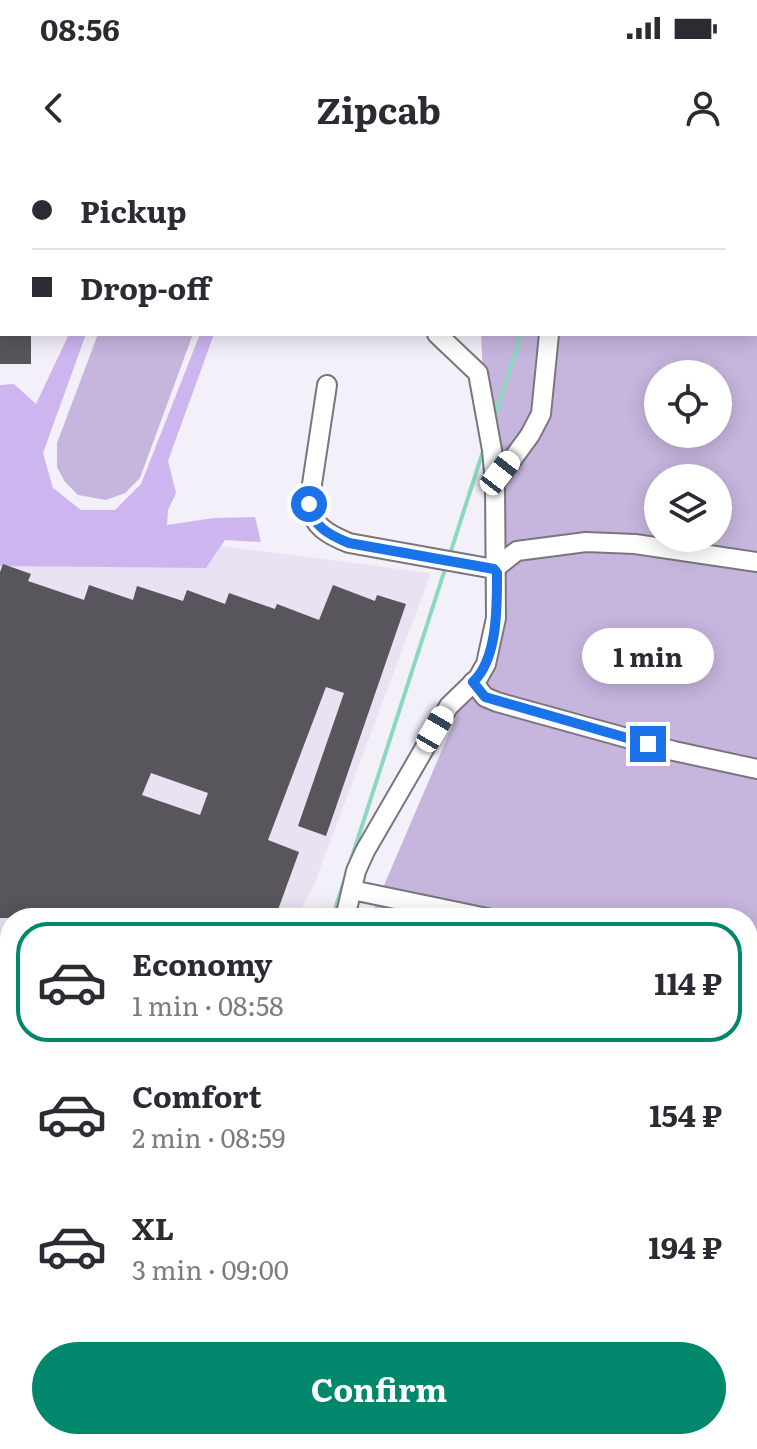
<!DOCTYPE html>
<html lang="en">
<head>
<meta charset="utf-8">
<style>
	:root { --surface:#fff; --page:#f2f2f3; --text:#2b2b33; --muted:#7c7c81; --line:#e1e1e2; --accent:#00876c }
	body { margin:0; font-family:Literata,serif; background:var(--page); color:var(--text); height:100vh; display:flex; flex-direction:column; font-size:30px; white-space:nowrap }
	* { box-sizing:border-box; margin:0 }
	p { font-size:26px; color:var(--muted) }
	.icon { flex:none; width:44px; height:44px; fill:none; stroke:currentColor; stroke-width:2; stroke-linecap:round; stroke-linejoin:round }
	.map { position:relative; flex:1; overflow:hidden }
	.side { position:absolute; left:0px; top:748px; width:758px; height:542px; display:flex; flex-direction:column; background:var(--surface); border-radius:32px 32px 0 0; box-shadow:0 4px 20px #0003 }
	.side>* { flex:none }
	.top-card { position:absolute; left:0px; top:0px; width:758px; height:176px; box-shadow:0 4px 20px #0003; display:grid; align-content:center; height:176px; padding:0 32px; background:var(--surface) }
	.fabs { position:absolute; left:644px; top:200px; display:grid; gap:16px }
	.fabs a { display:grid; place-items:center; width:88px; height:88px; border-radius:50%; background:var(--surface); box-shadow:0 4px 20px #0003; font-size:40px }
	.end { position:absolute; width:36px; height:36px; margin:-18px; border:10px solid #1a73e8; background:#fff; box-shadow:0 0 0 4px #fff }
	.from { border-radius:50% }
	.bubble { position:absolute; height:56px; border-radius:28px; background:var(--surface); box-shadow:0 4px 20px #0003; font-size:26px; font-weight:700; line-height:56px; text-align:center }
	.car { position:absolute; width:24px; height:48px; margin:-24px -12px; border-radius:10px; box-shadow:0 0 6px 2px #0007; background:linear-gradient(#fff 24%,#345 0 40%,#fff 0 76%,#345 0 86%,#fff 0) }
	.top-card b { display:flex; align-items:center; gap:28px; height:76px; font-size:30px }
	.top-card b+b { border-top:2px solid var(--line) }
	.top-card i { width:20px; height:20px; background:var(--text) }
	ul { padding:14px 0 0; list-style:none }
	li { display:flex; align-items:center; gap:24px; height:120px; margin:0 16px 12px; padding:0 16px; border:4px solid transparent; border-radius:32px }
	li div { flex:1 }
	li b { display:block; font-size:30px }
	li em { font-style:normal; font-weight:700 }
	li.current { border-color:var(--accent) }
	li>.icon { width:72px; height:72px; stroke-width:1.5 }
	.primary-button { display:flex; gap:16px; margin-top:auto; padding:16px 32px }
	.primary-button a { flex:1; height:92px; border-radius:48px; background:var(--accent); color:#fff; font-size:32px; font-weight:700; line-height:92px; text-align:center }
	.status { display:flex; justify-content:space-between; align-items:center; height:56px; padding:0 40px; background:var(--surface); direction:ltr }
	.status svg { height:22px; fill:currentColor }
	header { display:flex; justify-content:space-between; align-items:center; height:104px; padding:0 32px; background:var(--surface); font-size:36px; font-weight:700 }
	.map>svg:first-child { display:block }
	.built { fill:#e8e2f3 }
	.green { fill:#c6b6de; fill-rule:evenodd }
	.forest { fill:#cdb6f0 }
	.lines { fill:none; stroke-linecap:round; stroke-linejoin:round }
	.stream { stroke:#8bd8c0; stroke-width:4 }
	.building { fill:#58555d; fill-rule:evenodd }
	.minor-casing { stroke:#7a7680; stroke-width:22 }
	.minor { stroke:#fff; stroke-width:18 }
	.route { stroke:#1a73e8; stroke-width:10 }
</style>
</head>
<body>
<div class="status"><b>08:56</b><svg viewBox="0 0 49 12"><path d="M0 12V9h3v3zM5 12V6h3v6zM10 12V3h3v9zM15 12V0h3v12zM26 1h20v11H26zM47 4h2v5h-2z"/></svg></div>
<header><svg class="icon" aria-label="back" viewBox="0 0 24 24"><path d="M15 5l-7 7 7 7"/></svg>Zipcab<svg class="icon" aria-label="person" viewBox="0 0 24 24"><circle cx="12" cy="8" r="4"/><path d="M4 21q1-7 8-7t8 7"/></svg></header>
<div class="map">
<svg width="757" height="1289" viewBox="0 0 757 1289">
	<rect width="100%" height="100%" fill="#f3f0fa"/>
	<polygon class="built" points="0,380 212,385 431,413 312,730 296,758 10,758 10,931 0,927"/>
	<g class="green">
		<path d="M471 0H757V938L748 936V758H370L496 464 481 174H756V2ZM658 214H718V274H658ZM658 318H718V378H658Z"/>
		<polygon points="98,174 193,174 140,318 125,333 106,340 78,335 65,322 57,307 57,283"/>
		<polygon points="0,1020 10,1023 10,1280 110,1280 108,1289 0,1289"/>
	</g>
	<polygon class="forest" points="69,174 86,174 43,293 53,328 81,350 115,350 141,324 200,174 214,174 168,301 176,333 168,350 167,365 214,358 255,357 261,382 225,380 206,408 0,406 0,225 14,224 36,244"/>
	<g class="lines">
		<g class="stream">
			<polyline points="498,0 498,2"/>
			<polyline points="493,261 519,182 518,174"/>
			<polyline points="450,394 484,288"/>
			<polyline points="349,706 446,406"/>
			<polyline points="332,758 346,715"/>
			<polyline points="748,993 757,995"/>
			<polyline points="189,1289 191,1280"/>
		</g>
	</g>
	<g class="building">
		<rect x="0" y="174" width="31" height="30"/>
		<path d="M3 404 31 414 28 421 84 440 89 425 133 440 137 426 183 441 187 430 225 444 229 433 275 449 277 444 319 460 333 425 375 441 377 435 406 444 326 676 298 666 344 533 326 527 268 680 299 692 275 758H0V412ZM151 613 208 633 200 655 142 635Z"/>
	</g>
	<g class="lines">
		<defs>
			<g id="minor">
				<polyline points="237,0 238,2"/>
				<polyline points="567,2 568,0"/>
				<polyline points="437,174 478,213 492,290 495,323"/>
				<path d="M327 225 309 344C312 366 329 375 349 383L494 409"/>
				<polyline points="494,409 517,391 586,382 635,384 757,402"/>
				<polyline points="473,522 485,537 497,542 674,591 757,609"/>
				<polyline points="352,730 487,758"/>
				<polyline points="345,758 356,711 365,691 449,546 478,518 486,504 496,458 495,323 530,275 541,254 549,174"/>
				<polyline points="748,810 757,812"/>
				<polyline points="0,957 10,961"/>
				<polyline points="0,1175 10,1179"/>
				<polyline points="397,1280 397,1289"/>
			</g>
		</defs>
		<use href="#minor" class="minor-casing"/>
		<use href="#minor" class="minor"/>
	</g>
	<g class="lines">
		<path class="route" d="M309 344C312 366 329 375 349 383L494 409 497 413C497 445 498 499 473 522L485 537 648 584"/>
	</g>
</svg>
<div class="fabs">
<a><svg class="icon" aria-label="locate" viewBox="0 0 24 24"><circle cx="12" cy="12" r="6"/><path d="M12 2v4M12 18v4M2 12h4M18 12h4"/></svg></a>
<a><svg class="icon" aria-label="layers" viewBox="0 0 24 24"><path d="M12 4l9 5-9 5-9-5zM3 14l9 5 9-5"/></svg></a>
</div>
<i class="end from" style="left:309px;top:344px"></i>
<i class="end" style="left:648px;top:584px"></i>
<div class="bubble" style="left:582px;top:468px;width:132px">1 min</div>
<i class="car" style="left:500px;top:313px;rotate:38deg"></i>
<i class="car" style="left:435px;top:569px;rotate:30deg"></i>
<div class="top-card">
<b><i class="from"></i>Pickup</b>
<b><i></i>Drop-off</b>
</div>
<section class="side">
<ul>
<li class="current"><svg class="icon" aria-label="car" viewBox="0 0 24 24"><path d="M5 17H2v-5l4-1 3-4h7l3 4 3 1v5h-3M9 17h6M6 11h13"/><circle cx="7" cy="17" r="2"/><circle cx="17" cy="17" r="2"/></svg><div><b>Economy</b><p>1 min · 08:58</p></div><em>114 ₽</em></li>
<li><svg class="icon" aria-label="car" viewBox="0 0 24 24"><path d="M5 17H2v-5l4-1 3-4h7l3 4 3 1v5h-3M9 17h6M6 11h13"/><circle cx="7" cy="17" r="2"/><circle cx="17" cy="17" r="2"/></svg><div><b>Comfort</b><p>2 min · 08:59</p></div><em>154 ₽</em></li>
<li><svg class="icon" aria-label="car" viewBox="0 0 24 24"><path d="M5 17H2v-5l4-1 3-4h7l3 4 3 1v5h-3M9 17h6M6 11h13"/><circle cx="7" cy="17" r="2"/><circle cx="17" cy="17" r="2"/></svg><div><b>XL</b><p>3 min · 09:00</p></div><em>194 ₽</em></li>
</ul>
<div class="primary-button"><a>Confirm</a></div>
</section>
</div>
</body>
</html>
